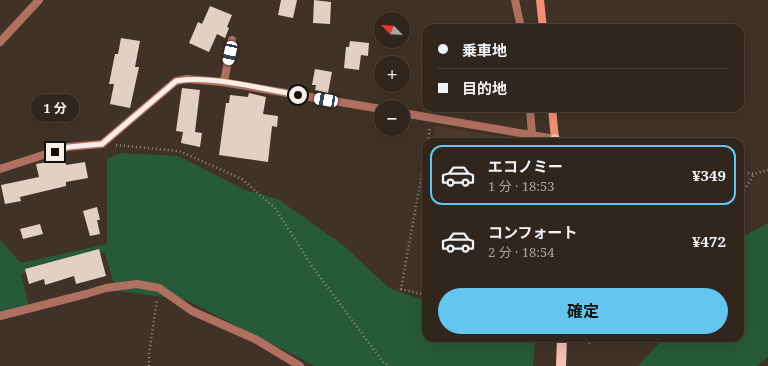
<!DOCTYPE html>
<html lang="ja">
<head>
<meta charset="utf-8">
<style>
	:root { --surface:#31261d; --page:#3d322a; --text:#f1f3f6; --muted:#a8a5a4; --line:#4c433b; --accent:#64c5ee }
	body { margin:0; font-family:"Noto Serif","Noto Sans JP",serif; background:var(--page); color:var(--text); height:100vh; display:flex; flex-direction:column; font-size:15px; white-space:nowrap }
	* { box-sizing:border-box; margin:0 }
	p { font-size:13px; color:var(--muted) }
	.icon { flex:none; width:22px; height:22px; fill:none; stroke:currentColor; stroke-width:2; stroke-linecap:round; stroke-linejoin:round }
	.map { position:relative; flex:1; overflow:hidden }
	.drawer { position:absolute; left:422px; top:138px; width:322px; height:204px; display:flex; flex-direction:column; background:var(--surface); border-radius:12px; box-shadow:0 4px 16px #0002,0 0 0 1px var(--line) }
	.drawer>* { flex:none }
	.hud { position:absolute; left:422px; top:24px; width:322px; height:88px; border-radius:12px; box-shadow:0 4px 16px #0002,0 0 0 1px var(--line); display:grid; align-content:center; height:88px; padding:0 16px; background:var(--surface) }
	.needle { width:26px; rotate:295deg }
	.controls { position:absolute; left:374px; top:12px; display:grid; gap:8px }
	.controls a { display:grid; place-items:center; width:36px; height:36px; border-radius:50%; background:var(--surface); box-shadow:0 4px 16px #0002,0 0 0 1px var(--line); font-size:20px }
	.end { position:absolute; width:18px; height:18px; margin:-9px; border:5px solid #f8eee6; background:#111; box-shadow:0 0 0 2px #111 }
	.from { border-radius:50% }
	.bubble { position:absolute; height:28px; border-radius:14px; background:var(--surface); box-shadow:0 4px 16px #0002,0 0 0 1px var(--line); font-size:13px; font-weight:700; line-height:28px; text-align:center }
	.car { position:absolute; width:12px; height:24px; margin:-12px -6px; border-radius:5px; box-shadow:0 0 3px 1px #0007; background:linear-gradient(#fff 24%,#345 0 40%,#fff 0 76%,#345 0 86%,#fff 0) }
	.hud b { display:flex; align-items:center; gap:14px; height:38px; font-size:15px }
	.hud b+b { border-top:1px solid var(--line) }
	.hud i { width:10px; height:10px; background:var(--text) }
	ul { padding:7px 0 0; list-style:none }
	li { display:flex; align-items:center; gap:12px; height:60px; margin:0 8px 6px; padding:0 8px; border:2px solid transparent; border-radius:12px }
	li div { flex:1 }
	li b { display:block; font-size:15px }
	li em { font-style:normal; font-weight:700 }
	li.current { border-color:var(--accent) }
	li>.icon { width:36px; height:36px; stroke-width:1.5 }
	.button { display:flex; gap:8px; margin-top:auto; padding:8px 16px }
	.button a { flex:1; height:46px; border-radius:24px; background:var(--accent); color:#111; font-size:16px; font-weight:700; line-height:46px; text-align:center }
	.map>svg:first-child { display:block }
	.built { fill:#4e3a29 }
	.green { fill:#275a38 }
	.building { fill:#e4d0c2 }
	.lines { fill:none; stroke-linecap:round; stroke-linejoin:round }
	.path { stroke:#998d83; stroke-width:2.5; stroke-dasharray:1 3; stroke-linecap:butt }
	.lane { stroke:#b07060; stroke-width:8 }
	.street { stroke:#b07060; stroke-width:8 }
	.secondary { stroke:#f48f75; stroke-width:8 }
	.primary { stroke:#f6c1b3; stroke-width:10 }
	.route { stroke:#f8eee6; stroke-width:5 }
</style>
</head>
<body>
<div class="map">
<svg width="768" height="366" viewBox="0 0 768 366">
	<rect width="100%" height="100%" fill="#413227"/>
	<polygon class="built" points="435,126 537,142 433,142"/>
	<g class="green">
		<polygon points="121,153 178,156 245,190 278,199 344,246 389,288 426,301 426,338 528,338 535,340 533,366 315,366 186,300 116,291 105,253 21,274 29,306 24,314 0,320 0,240 21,263 107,244 107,159"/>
		<polygon points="768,223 768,357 757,366 638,366 664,338 740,338 740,238"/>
	</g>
	<g class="building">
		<polygon points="281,0 297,0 293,18 278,15"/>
		<polygon points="314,0 331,2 330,24 313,23"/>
		<polygon points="210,6 232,15 227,27 229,28 225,38 217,34 209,52 189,43 198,22 202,24"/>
		<polygon points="121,38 140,41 135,67 139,67 130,108 110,104 114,84 109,84 115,54 118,54"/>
		<polygon points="350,41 369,43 368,56 361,55 359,70 344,68 346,47 349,47"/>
		<polygon points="315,69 332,72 328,93 315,90 316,85 312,85"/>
		<polygon points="182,88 200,90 195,132 202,133 200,147 181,143 183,132 176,131"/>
		<polygon points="249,93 266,97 263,114 278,116 277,127 272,126 268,162 219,155 226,103 229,103 230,95 248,97"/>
		<polygon points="65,159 66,165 85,162 88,178 66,182 66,186 20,197 21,201 5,204 1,185 39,177 36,164"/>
		<polygon points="97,207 100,220 97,220 100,234 90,236 83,211"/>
		<polygon points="40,224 43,234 23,239 20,229"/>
		<polygon points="99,249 106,276 76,284 74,276 45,285 44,279 29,284 25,269"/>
	</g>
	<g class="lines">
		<g class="path">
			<polyline points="565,141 572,142"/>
			<polyline points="428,142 430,127"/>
			<polyline points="116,145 179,151 242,179 275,208 312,266 383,362 390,366"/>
			<polyline points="426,151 401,289 426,295"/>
			<polyline points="740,172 754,174 768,170"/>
			<polyline points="740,197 754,174"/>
			<polyline points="586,338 587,344 598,338"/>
			<polyline points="149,366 149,354 157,299"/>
		</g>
		<g class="lane">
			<polyline points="224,82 232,40"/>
			<polyline points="86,294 106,288 137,284 159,288 192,311 255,339 300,366"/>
		</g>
		<g class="street">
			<polyline points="515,0 521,28"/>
			<polyline points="0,42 39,0"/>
			<polyline points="530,108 532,135"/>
			<polyline points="403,113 555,139"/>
			<polyline points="0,169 68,147 102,144 176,81 187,79 222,82 381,109"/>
			<polyline points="0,316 86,294"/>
		</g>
		<g class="secondary">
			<polyline points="540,0 543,28"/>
			<polyline points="552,108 555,139"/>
		</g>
		<g class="primary">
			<polyline points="555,139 555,142"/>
			<polyline points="561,366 562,338"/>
		</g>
	</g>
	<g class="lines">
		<path class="route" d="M55 152 68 147 102 144 176 81C213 75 261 89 298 95"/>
	</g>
</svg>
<div class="controls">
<a><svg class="needle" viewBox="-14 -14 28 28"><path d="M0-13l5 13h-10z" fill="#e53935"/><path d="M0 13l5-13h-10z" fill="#a8a5a4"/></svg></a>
<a>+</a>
<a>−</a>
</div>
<i class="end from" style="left:298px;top:95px"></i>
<i class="end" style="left:55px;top:152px"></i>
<div class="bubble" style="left:31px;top:94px;width:48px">1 分</div>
<i class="car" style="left:230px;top:53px;rotate:192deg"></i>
<i class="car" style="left:326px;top:100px;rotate:280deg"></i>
<div class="hud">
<b><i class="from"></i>乗車地</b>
<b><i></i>目的地</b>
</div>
<section class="drawer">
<ul>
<li class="current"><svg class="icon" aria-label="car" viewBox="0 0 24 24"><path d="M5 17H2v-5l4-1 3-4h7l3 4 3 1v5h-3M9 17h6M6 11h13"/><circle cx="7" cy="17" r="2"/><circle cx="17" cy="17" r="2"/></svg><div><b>エコノミー</b><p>1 分 · 18:53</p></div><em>¥349</em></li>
<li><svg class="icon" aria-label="car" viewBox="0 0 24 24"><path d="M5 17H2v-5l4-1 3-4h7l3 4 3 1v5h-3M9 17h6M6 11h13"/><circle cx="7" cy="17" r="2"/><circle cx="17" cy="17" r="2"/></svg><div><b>コンフォート</b><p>2 分 · 18:54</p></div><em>¥472</em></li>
</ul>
<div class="button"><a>確定</a></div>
</section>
</div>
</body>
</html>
